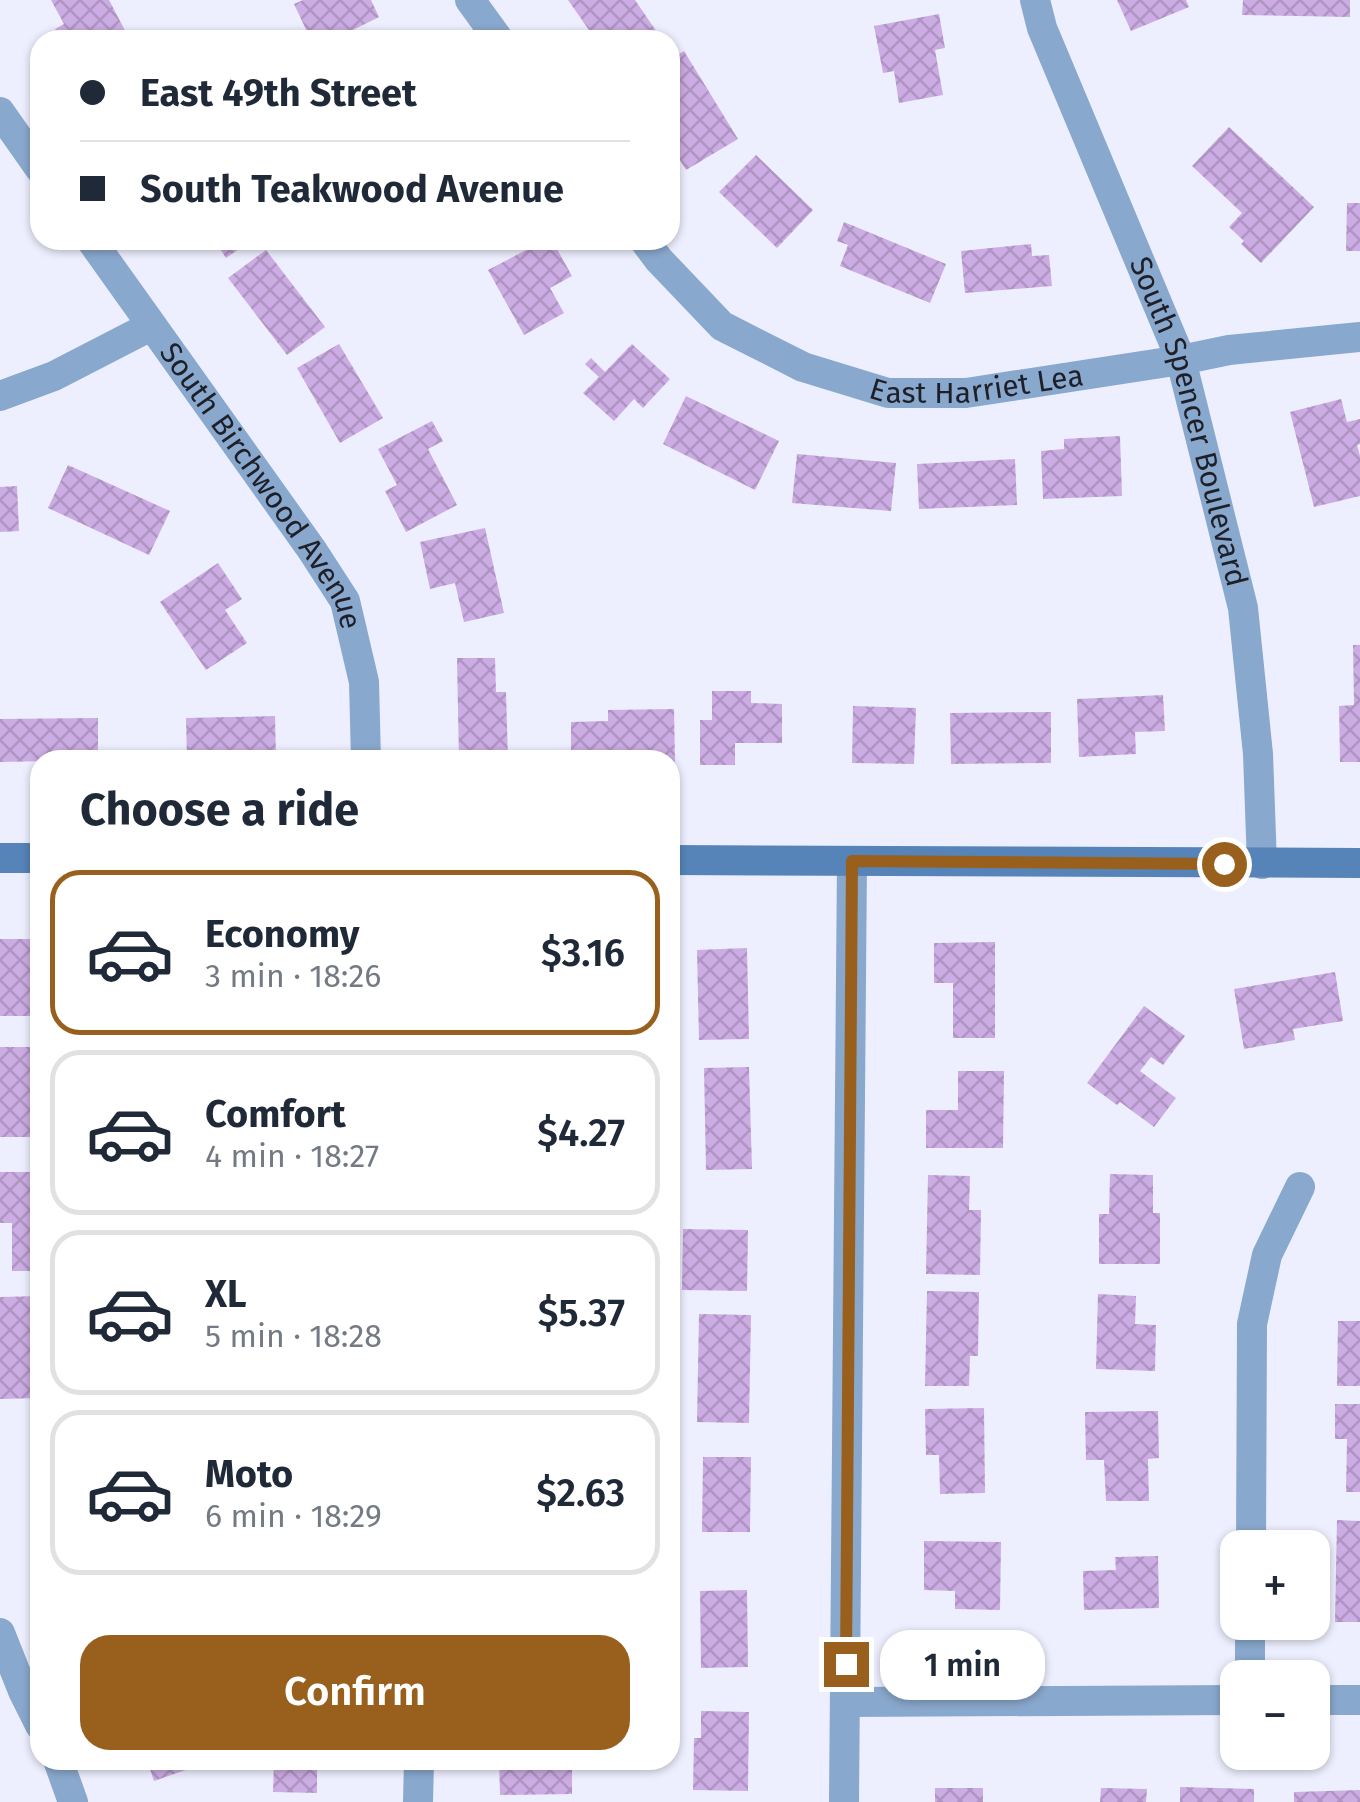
<!DOCTYPE html>
<html lang="en">
<head>
<meta charset="utf-8">
<style>
	:root { --surface:#fff; --page:#f2f2f3; --text:#1f2937; --muted:#747a83; --line:#e0e1e3; --accent:#98601c }
	body { margin:0; font-family:"Fira Sans",sans-serif; background:var(--page); color:var(--text); height:100vh; display:flex; flex-direction:column; font-size:38px; white-space:nowrap }
	* { box-sizing:border-box; margin:0 }
	p { font-size:32px; color:var(--muted) }
	.icon { flex:none; width:55px; height:55px; fill:none; stroke:currentColor; stroke-width:2; stroke-linecap:round; stroke-linejoin:round }
	.map { position:relative; flex:1; overflow:hidden }
	.sheet { position:absolute; left:30px; top:750px; width:650px; height:1020px; display:flex; flex-direction:column; background:var(--surface); border-radius:30px; box-shadow:0 2px 8px #0004 }
	.sheet>* { flex:none }
	.banner { position:absolute; left:30px; top:30px; width:650px; height:220px; border-radius:30px; box-shadow:0 2px 8px #0004; display:grid; align-content:center; height:220px; padding:0 50px; background:var(--surface) }
	.fabs { position:absolute; left:1220px; top:1530px; display:grid; gap:20px }
	.fabs a { display:grid; place-items:center; width:110px; height:110px; border-radius:20px; background:var(--surface); box-shadow:0 2px 8px #0004; font-size:50px }
	.end { position:absolute; width:45px; height:45px; margin:-22px; border:12px solid #98601c; background:#fff; box-shadow:0 0 0 5px #fff }
	.from { border-radius:50% }
	.bubble { position:absolute; height:70px; border-radius:30px; background:var(--surface); box-shadow:0 2px 8px #0004; font-size:32px; font-weight:600; line-height:70px; text-align:center }
	.banner b { display:flex; align-items:center; gap:35px; height:95px; font-size:38px }
	.banner b+b { border-top:2px solid var(--line) }
	.banner i { width:25px; height:25px; background:var(--text) }
	ul { padding:0; list-style:none }
	li { display:flex; align-items:center; gap:30px; height:165px; margin:0 20px 15px; padding:0 30px; border:5px solid var(--line); border-radius:30px }
	li div { flex:1 }
	li b { display:block; font-size:38px }
	li em { font-style:normal; font-weight:600 }
	li.on { border-color:var(--accent) }
	li>.icon { width:90px; height:90px; stroke-width:1.5 }
	h2 { padding:0 50px; font-size:45px; line-height:120px }
	.primary-button { display:flex; gap:20px; margin-top:auto; padding:20px 50px }
	.primary-button a { flex:1; height:115px; border-radius:30px; background:var(--accent); color:#fff; font-size:40px; font-weight:600; line-height:115px; text-align:center }
	.map>svg:first-child { display:block }
	.building { fill:url(#building-cross-hatch) }
	.lines { fill:none; stroke-linecap:round; stroke-linejoin:round }
	.street { stroke:#89a8cd; stroke-width:30 }
	.secondary { stroke:#5684b9; stroke-width:30 }
	.route { stroke:#98601c; stroke-width:12 }
	.labels { text-anchor:middle; dominant-baseline:central; stroke-width:8; stroke-linejoin:round; paint-order:stroke }
	.street-label { font-size:30px; fill:#1f1f28; stroke:#fff }
</style>
</head>
<body>
<div class="map">
<svg width="1360" height="1802" viewBox="0 0 1360 1802">
	<defs>
		<pattern id="building-cross-hatch" width="8" height="8" patternUnits="userSpaceOnUse" patternTransform="scale(2.5)"><rect width="8" height="8" fill="#ccade3"/><path d="M0 0l8 8M0 8l8-8" fill="none" stroke="#af94c3"/></pattern>
	</defs>
	<rect width="100%" height="100%" fill="#eeeffe"/>
	<g class="building">
		<polygon points="51,0 109,0 130,40 61,40 55,29 64,24"/>
		<polygon points="303,0 371,0 379,17 353,30 358,40 311,40 294,4"/>
		<polygon points="568,0 635,0 659,35 651,40 596,40"/>
		<polygon points="1117,0 1186,0 1189,7 1131,31"/>
		<polygon points="1243,0 1350,0 1350,17 1242,15"/>
		<polygon points="939,14 945,48 935,50 943,95 899,103 894,71 883,73 874,26"/>
		<polygon points="684,51 738,139 686,170 670,144 670,132 680,126 670,109 670,59"/>
		<polygon points="1229,127 1314,207 1261,263 1241,244 1244,241 1229,227 1242,213 1192,166"/>
		<polygon points="756,155 813,210 777,248 719,192"/>
		<polygon points="1347,203 1360,203 1360,251 1346,251"/>
		<polygon points="844,222 946,264 930,303 840,266 848,245 837,241"/>
		<polygon points="214,240 252,240 226,258"/>
		<polygon points="545,240 552,240 572,276 550,288 564,313 524,335 488,270"/>
		<polygon points="1031,244 1032,256 1049,255 1052,286 965,293 961,251"/>
		<polygon points="266,250 325,327 287,355 228,278"/>
		<polygon points="339,344 383,418 340,443 297,368"/>
		<polygon points="632,344 670,379 643,408 634,399 614,421 583,393 599,377 585,364 591,358 605,372"/>
		<polygon points="686,396 779,441 755,490 663,444"/>
		<polygon points="1341,399 1347,422 1360,419 1360,444 1357,445 1360,456 1360,496 1314,507 1290,412"/>
		<polygon points="432,421 443,441 428,449 457,505 406,532 385,491 397,485 378,449"/>
		<polygon points="1120,436 1122,496 1043,499 1041,451 1064,449 1064,439"/>
		<polygon points="797,454 896,463 891,511 792,503"/>
		<polygon points="1015,459 1017,505 919,509 917,464"/>
		<polygon points="68,465 170,511 149,555 48,508"/>
		<polygon points="17,486 19,531 0,532 0,487"/>
		<polygon points="485,528 504,613 464,622 455,583 430,589 420,542"/>
		<polygon points="218,563 242,599 225,610 247,643 206,670 160,602"/>
		<polygon points="1353,645 1360,645 1360,762 1340,762 1339,706 1354,705"/>
		<polygon points="457,658 495,658 496,692 506,692 508,760 459,760"/>
		<polygon points="712,691 751,691 751,703 782,704 782,743 735,743 735,765 700,765 700,720 712,720"/>
		<polygon points="1163,695 1165,731 1135,732 1136,754 1079,757 1077,699"/>
		<polygon points="853,706 916,708 914,764 852,763"/>
		<polygon points="674,709 675,762 670,762 670,760 571,760 571,722 608,721 608,710"/>
		<polygon points="1051,712 1051,763 951,764 950,713"/>
		<polygon points="275,716 276,758 187,760 186,718"/>
		<polygon points="98,718 98,760 0,762 0,719"/>
		<polygon points="0,939 35,939 37,1016 0,1016"/>
		<polygon points="995,942 995,1038 953,1038 953,983 934,983 934,943"/>
		<polygon points="747,948 749,1039 699,1040 697,950"/>
		<polygon points="1335,972 1343,1021 1293,1029 1295,1040 1244,1049 1234,989"/>
		<polygon points="1144,1006 1185,1036 1163,1065 1151,1057 1140,1071 1176,1098 1154,1127 1120,1102 1117,1105 1087,1083"/>
		<polygon points="0,1047 40,1047 40,1090 35,1090 35,1137 0,1137"/>
		<polygon points="749,1067 752,1169 706,1170 704,1068"/>
		<polygon points="958,1071 1004,1071 1003,1148 926,1148 926,1110 958,1110"/>
		<polygon points="0,1172 40,1172 40,1271 12,1271 12,1223 0,1223"/>
		<polygon points="1110,1174 1153,1175 1153,1213 1160,1213 1160,1264 1099,1264 1099,1214 1109,1214"/>
		<polygon points="928,1175 970,1176 969,1210 981,1210 980,1275 926,1274"/>
		<polygon points="683,1229 748,1230 747,1291 682,1290"/>
		<polygon points="927,1291 979,1292 978,1356 970,1356 969,1386 925,1386"/>
		<polygon points="1098,1294 1136,1296 1135,1324 1156,1325 1155,1371 1096,1369"/>
		<polygon points="40,1296 40,1398 0,1399 0,1297"/>
		<polygon points="699,1314 751,1315 749,1423 697,1422"/>
		<polygon points="1338,1321 1360,1321 1360,1386 1337,1386"/>
		<polygon points="1335,1404 1360,1404 1360,1492 1346,1492 1347,1439 1335,1439"/>
		<polygon points="984,1408 985,1493 940,1494 939,1455 926,1455 925,1409"/>
		<polygon points="1158,1411 1159,1458 1148,1459 1149,1501 1106,1501 1104,1460 1086,1460 1085,1412"/>
		<polygon points="703,1457 751,1457 750,1532 702,1532"/>
		<polygon points="1337,1520 1360,1521 1360,1622 1335,1622"/>
		<polygon points="924,1541 1001,1542 1000,1610 955,1609 955,1591 924,1590"/>
		<polygon points="1158,1556 1159,1608 1084,1610 1083,1571 1116,1570 1115,1557"/>
		<polygon points="747,1590 748,1667 701,1668 700,1591"/>
		<polygon points="701,1711 749,1712 748,1791 693,1790 694,1738 701,1738"/>
		<polygon points="147,1760 198,1760 200,1765 154,1781"/>
		<polygon points="274,1760 317,1760 317,1793 273,1792"/>
		<polygon points="499,1760 572,1760 572,1794 500,1795"/>
		<polygon points="1180,1787 1254,1789 1254,1802 1180,1802"/>
		<rect x="935" y="1788" width="48" height="14"/>
		<polygon points="1101,1788 1147,1789 1146,1802 1100,1802"/>
		<polygon points="1360,1790 1360,1802 1294,1802 1294,1792"/>
	</g>
	<g class="lines">
		<g class="street">
			<polyline points="470,0 499,40"/>
			<path id="s1" d="M1035 0 1042 28 1181 360 1243 608 1258 754 1262 864"/>
			<polyline points="0,112 40,169"/>
			<path id="s2" d="M91 240 312 550 345 601 364 682 366 760"/>
			<path id="s3" d="M644 240 659 260 722 326 803 367 888 393H966L1181 360 1229 350 1360 337"/>
			<polyline points="0,396 54,376 151,326"/>
			<polyline points="1251,1548 1252,1324 1267,1255 1300,1187"/>
			<polyline points="0,1633 23,1691 40,1725"/>
			<polyline points="1250,1678 1250,1622"/>
			<polyline points="1312,1700 1360,1700"/>
			<polyline points="846,1702 1238,1700"/>
			<polyline points="58,1760 73,1802"/>
			<polyline points="418,1802 419,1760"/>
			<polyline points="844,1802 852,861"/>
		</g>
		<g class="secondary">
			<polyline points="0,858 40,858"/>
			<polyline points="670,860 1360,863"/>
		</g>
	</g>
	<g class="lines">
		<polyline class="route" points="846,1664 852,861 1224,864"/>
	</g>
	<g class="labels">
		<g class="street-label">
			<text stroke="none"><textPath href="#s3" startOffset="385">East Harriet Lea</textPath></text>
			<text stroke="none"><textPath href="#s1" startOffset="450">South Spencer Boulevard</textPath></text>
			<text stroke="none"><textPath href="#s2" startOffset="300">South Birchwood Avenue</textPath></text>
		</g>
	</g>
</svg>
<div class="fabs">
<a>+</a>
<a>−</a>
</div>
<i class="end from" style="left:1224px;top:864px"></i>
<i class="end" style="left:846px;top:1664px"></i>
<div class="bubble" style="left:880px;top:1630px;width:165px">1 min</div>
<div class="banner">
<b><i class="from"></i>East 49th Street</b>
<b><i></i>South Teakwood Avenue</b>
</div>
<section class="sheet">
<h2>Choose a ride</h2>
<ul>
<li class="on"><svg class="icon" aria-label="car" viewBox="0 0 24 24"><path d="M5 17H2v-5l4-1 3-4h7l3 4 3 1v5h-3M9 17h6M6 11h13"/><circle cx="7" cy="17" r="2"/><circle cx="17" cy="17" r="2"/></svg><div><b>Economy</b><p>3 min · 18:26</p></div><em>$3.16</em></li>
<li><svg class="icon" aria-label="car" viewBox="0 0 24 24"><path d="M5 17H2v-5l4-1 3-4h7l3 4 3 1v5h-3M9 17h6M6 11h13"/><circle cx="7" cy="17" r="2"/><circle cx="17" cy="17" r="2"/></svg><div><b>Comfort</b><p>4 min · 18:27</p></div><em>$4.27</em></li>
<li><svg class="icon" aria-label="car" viewBox="0 0 24 24"><path d="M5 17H2v-5l4-1 3-4h7l3 4 3 1v5h-3M9 17h6M6 11h13"/><circle cx="7" cy="17" r="2"/><circle cx="17" cy="17" r="2"/></svg><div><b>XL</b><p>5 min · 18:28</p></div><em>$5.37</em></li>
<li><svg class="icon" aria-label="car" viewBox="0 0 24 24"><path d="M5 17H2v-5l4-1 3-4h7l3 4 3 1v5h-3M9 17h6M6 11h13"/><circle cx="7" cy="17" r="2"/><circle cx="17" cy="17" r="2"/></svg><div><b>Moto</b><p>6 min · 18:29</p></div><em>$2.63</em></li>
</ul>
<div class="primary-button"><a>Confirm</a></div>
</section>
</div>
</body>
</html>
